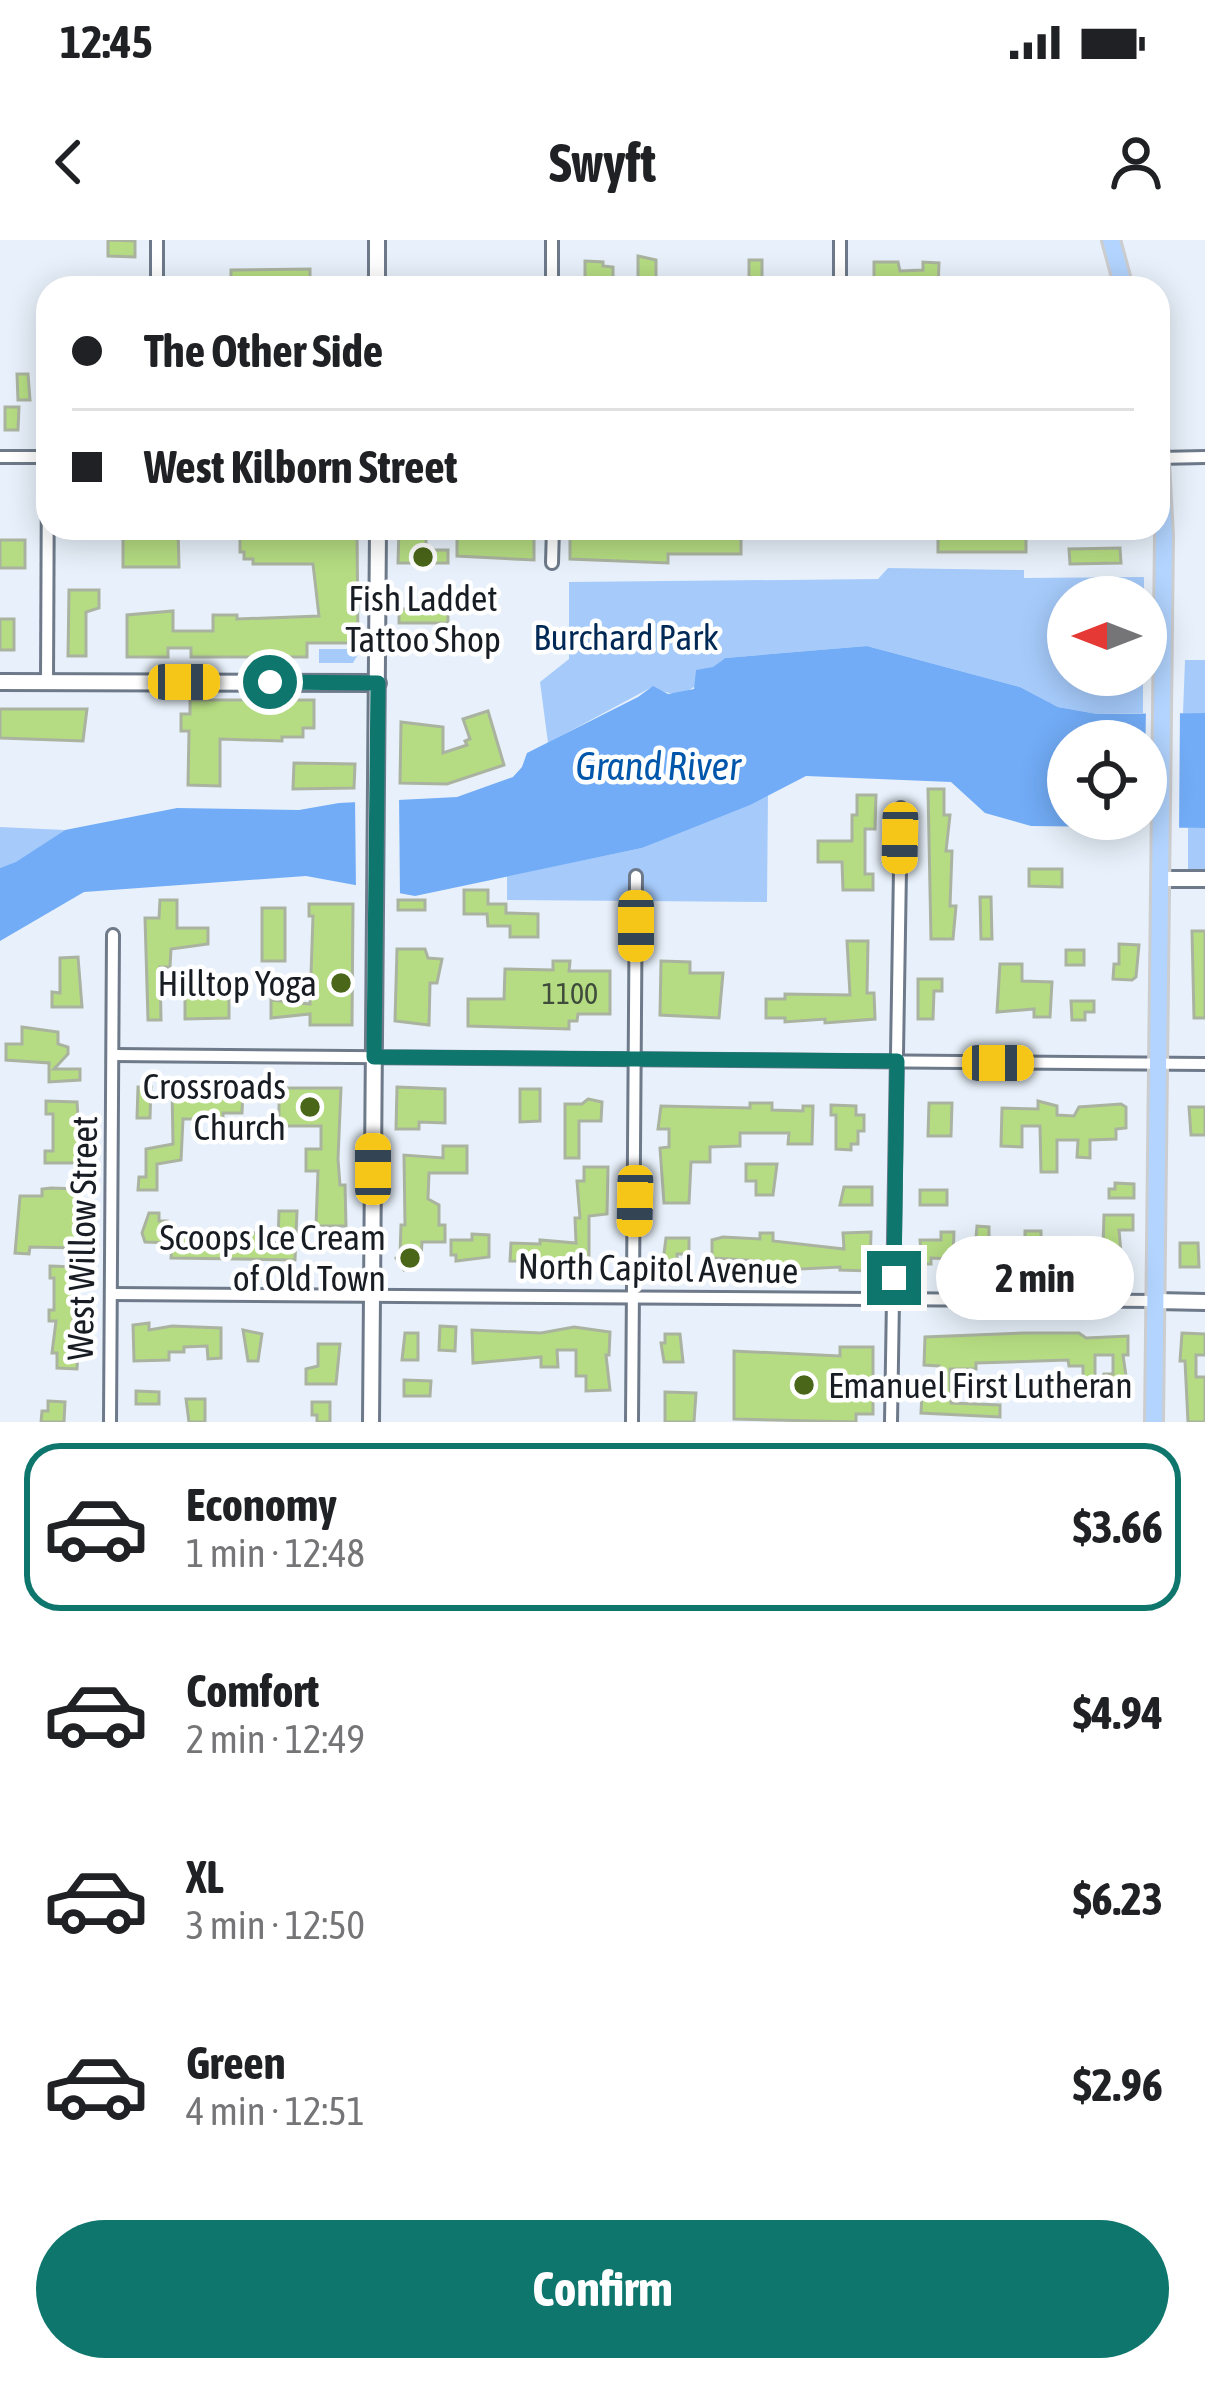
<!DOCTYPE html>
<html lang="en">
<head>
<meta charset="utf-8">
<style>
	:root { --surface:#fff; --page:#f6f6f6; --text:#202124; --muted:#757577; --line:#e0e0e0; --accent:#0f766e }
	body { margin:0; font-family:"Asap Condensed",sans-serif; background:var(--page); color:var(--text); height:100vh; display:flex; flex-direction:column; font-size:45px; white-space:nowrap }
	* { box-sizing:border-box; margin:0 }
	p { font-size:39px; color:var(--muted) }
	.icon { flex:none; width:66px; height:66px; fill:none; stroke:currentColor; stroke-width:2; stroke-linecap:round; stroke-linejoin:round }
	.map { position:relative; height:1182px; overflow:hidden }
	.panel { display:flex; flex-direction:column; background:var(--surface); flex:1 }
	.panel>* { flex:none }
	.top-card { position:absolute; left:36px; top:36px; width:1134px; height:264px; border-radius:36px; box-shadow:0 6px 30px #0003; display:grid; align-content:center; height:264px; padding:0 36px; background:var(--surface) }
	.needle { width:78px; rotate:270deg }
	.fabs { position:absolute; left:1047px; top:336px; display:grid; gap:24px }
	.fabs a { display:grid; place-items:center; width:120px; height:120px; border-radius:50%; background:var(--surface); box-shadow:0 6px 30px #0003; font-size:60px }
	.end { position:absolute; width:54px; height:54px; margin:-27px; border:15px solid #0f766e; background:#fff; box-shadow:0 0 0 6px #fff }
	.from { border-radius:50% }
	.bubble { position:absolute; height:84px; border-radius:42px; background:var(--surface); box-shadow:0 6px 30px #0003; font-size:39px; font-weight:700; line-height:84px; text-align:center }
	.car { position:absolute; width:36px; height:72px; margin:-36px -18px; border-radius:15px; box-shadow:0 0 9px 3px #0007; background:linear-gradient(#f5c518 24%,#345 0 40%,#f5c518 0 76%,#345 0 86%,#f5c518 0) }
	.top-card b { display:flex; align-items:center; gap:42px; height:114px; font-size:45px }
	.top-card b+b { border-top:3px solid var(--line) }
	.top-card i { width:30px; height:30px; background:var(--text) }
	ul { padding:21px 0 0; list-style:none }
	li { display:flex; align-items:center; gap:36px; height:168px; margin:0 24px 18px; padding:0 12px; border:6px solid transparent; border-radius:36px }
	li div { flex:1 }
	li b { display:block; font-size:45px }
	li em { font-style:normal; font-weight:700 }
	li.active { border-color:var(--accent) }
	li>.icon { width:108px; height:108px; stroke-width:1.5 }
	.button { display:flex; gap:24px; margin-top:auto; padding:24px 36px }
	.button a { flex:1; height:138px; border-radius:72px; background:var(--accent); color:#fff; font-size:48px; font-weight:700; line-height:138px; text-align:center }
	.status { display:flex; justify-content:space-between; align-items:center; height:84px; padding:0 60px; background:var(--surface); direction:ltr }
	.status svg { height:33px; fill:currentColor }
	header { display:flex; justify-content:space-between; align-items:center; height:156px; padding:0 36px; background:var(--surface); font-size:54px; font-weight:700 }
	.map>svg:first-child { display:block }
	.green { fill:#a6cbfb }
	.water { fill:#72acf6; fill-rule:evenodd }
	.pier { fill:#e8f1fb }
	.building { fill:#b5dc82; stroke:#aab3a0; stroke-width:3 }
	.lines { fill:none; stroke-linecap:round; stroke-linejoin:round }
	.minor-casing { stroke:#6e7a8a; stroke-width:16 }
	.tertiary-casing { stroke:#6e7a8a; stroke-width:20 }
	.primary-casing { stroke:#cccdcf; stroke-width:22 }
	.minor { stroke:#fff; stroke-width:10 }
	.tertiary { stroke:#fff; stroke-width:14 }
	.primary { stroke:#b2d4fe; stroke-width:16 }
	.route { stroke:#0f766e; stroke-width:15 }
	.poi-dot { fill:#4a6619; stroke:#fff; stroke-width:4.5 }
	.labels { text-anchor:middle; dominant-baseline:central; stroke-width:9; stroke-linejoin:round; paint-order:stroke }
	.number-label { font-size:30px; fill:#3f4c3b }
	.poi-label { font-size:36px; fill:#181c23; stroke:#fff; text-anchor:end }
	.park-label { font-size:36px; fill:#012956; stroke:#fff }
	.street-label { font-size:36px; fill:#181c23; stroke:#fff }
	.water-label { font-size:39px; font-style:italic; fill:#0056aa; stroke:#fff }
</style>
</head>
<body>
<div class="status"><b>12:45</b><svg viewBox="0 0 49 12"><path d="M0 12V9h3v3zM5 12V6h3v6zM10 12V3h3v9zM15 12V0h3v12zM26 1h20v11H26zM47 4h2v5h-2z"/></svg></div>
<header><svg class="icon" aria-label="back" viewBox="0 0 24 24"><path d="M15 5l-7 7 7 7"/></svg>Swyft<svg class="icon" aria-label="person" viewBox="0 0 24 24"><circle cx="12" cy="8" r="4"/><path d="M4 21q1-7 8-7t8 7"/></svg></header>
<div class="map">
<svg width="1205" height="1182" viewBox="0 0 1205 1182">
	<rect width="100%" height="100%" fill="#e8f1fb"/>
	<g class="green">
		<path d="M888 328 1024 330V338L1144 337V357H1068V435H1143V473L1097 474 1058 467 1020 447 867 406 725 418C697 437 694 467 652 447L548 503 540 442 569 419V342L878 339Z"/>
		<polygon points="319,409 361,409 353,423 319,423"/>
		<polygon points="1185,420 1205,420 1205,473 1183,473"/>
		<polygon points="768,555 767,662 507,660 507,636 642,608"/>
		<polygon points="0,587 65,590 16,623 0,628"/>
		<rect x="1188" y="588" width="17" height="42"/>
	</g>
	<path class="water" d="M867 406 1020 447 1058 467 1097 474 1205 473V588L1031 586 985 573 951 542 806 536 750 565 642 608 415 656 306 636 84 652 0 701V628L16 622 65 590 177 568 299 570 339 563 457 557 513 537 522 527 527 513 638 457 653 446 668 454 694 449 696 430 713 427 725 418ZM1068 501H1146V579H1068Z"/>
	<g class="pier">
		<polygon points="1146,467 1180,467 1179,593 1144,592"/>
		<polygon points="399,554 400,659 356,651 355,556"/>
	</g>
	<g class="building">
		<polygon points="108,0 135,1 135,17 108,16"/>
		<polygon points="638,16 656,20 656,42 638,42"/>
		<rect x="749" y="20" width="13" height="27"/>
		<polygon points="585,21 603,22 603,26 613,27 613,44 596,44 596,38 585,38"/>
		<polygon points="874,22 898,22 900,31 923,30 923,22 939,23 938,48 923,48 923,42 905,40 874,40"/>
		<polygon points="310,29 310,42 231,43 231,30"/>
		<polygon points="17,134 28,134 30,160 18,160"/>
		<polygon points="5,167 19,167 18,190 5,190"/>
		<polygon points="123,288 178,288 179,327 123,327"/>
		<polygon points="240,288 357,288 358,403 307,403 307,417 191,417 191,408 168,408 168,417 127,417 127,375 173,371 173,391 213,391 213,375 237,375 237,379 319,376 313,324 253,324 253,319 244,319 244,312 240,312"/>
		<polygon points="399,288 426,288 426,310 448,310 448,323 398,323"/>
		<polygon points="457,288 534,288 534,320 457,316"/>
		<polygon points="570,288 741,288 741,314 668,314 668,323 570,319"/>
		<rect x="938" y="288" width="88" height="24"/>
		<rect x="0" y="300" width="25" height="28"/>
		<polygon points="1120,308 1121,323 1070,324 1069,309"/>
		<polygon points="69,350 99,350 99,368 86,372 86,416 68,416"/>
		<rect x="399" y="369" width="49" height="14"/>
		<rect x="0" y="379" width="14" height="31"/>
		<polygon points="190,460 314,460 314,488 303,488 303,497 282,497 282,501 220,499 220,546 188,545 189,491 181,491 181,474 190,474"/>
		<polygon points="0,469 87,469 83,501 0,498"/>
		<polygon points="488,471 504,525 447,544 400,543 401,482 443,487 443,513 467,505 465,501 470,499 463,479"/>
		<polygon points="294,523 355,524 354,548 293,549"/>
		<polygon points="928,549 944,549 944,575 950,575 946,611 952,611 950,666 956,666 953,699 931,699"/>
		<polygon points="857,555 876,555 875,589 865,589 865,634 873,634 873,650 843,650 842,622 818,622 818,601 852,601 852,575 857,575"/>
		<polygon points="1029,629 1062,629 1062,647 1029,646"/>
		<polygon points="464,650 488,650 488,664 506,664 506,673 538,674 538,697 510,697 510,686 488,686 487,674 464,674"/>
		<polygon points="980,657 991,657 992,699 981,699"/>
		<polygon points="160,660 177,660 177,688 208,688 208,704 171,709 170,727 160,727 161,780 148,780 145,678 159,678"/>
		<rect x="398" y="660" width="27" height="10"/>
		<polygon points="309,664 353,664 352,785 310,785 310,774 271,778 271,760 310,764 313,676 309,676"/>
		<rect x="262" y="668" width="23" height="53"/>
		<polygon points="1192,691 1205,691 1205,778 1194,778"/>
		<polygon points="847,701 868,701 867,753 874,753 875,779 825,783 825,779 785,782 785,778 766,778 766,759 785,759 785,754 850,755"/>
		<polygon points="1119,704 1139,705 1136,737 1132,740 1113,739 1114,724 1119,724"/>
		<polygon points="397,709 425,709 428,718 442,719 437,743 430,743 429,785 395,781"/>
		<rect x="1066" y="710" width="18" height="15"/>
		<polygon points="78,717 82,767 52,767 52,752 60,753 60,718"/>
		<polygon points="553,721 570,721 569,731 610,731 610,774 578,774 577,781 569,781 569,789 468,786 468,759 504,759 505,729 553,730"/>
		<polygon points="661,721 690,722 690,733 723,733 719,778 660,775"/>
		<polygon points="1000,724 1022,724 1022,741 1052,742 1050,777 1034,777 1034,769 997,772"/>
		<polygon points="918,739 942,739 942,751 934,751 933,779 918,779"/>
		<polygon points="211,748 229,748 229,778 185,779 185,755 211,755"/>
		<polygon points="1071,761 1094,761 1094,772 1085,772 1085,780 1072,780"/>
		<polygon points="22,787 58,792 58,804 68,807 68,814 54,829 80,829 80,840 49,842 49,823 6,820 6,804 22,804"/>
		<polygon points="209,846 243,849 242,873 223,873 223,879 183,879 181,920 157,924 157,950 138,950 139,937 146,937 146,909 173,904 172,847 209,850"/>
		<polygon points="138,847 151,847 150,878 137,878"/>
		<polygon points="397,847 445,849 445,883 419,882 419,889 396,889"/>
		<polygon points="279,848 341,848 338,919 340,945 345,945 346,986 316,986 318,931 306,931 306,909 321,909 321,886 279,886"/>
		<polygon points="520,849 540,849 540,881 520,882"/>
		<polygon points="588,859 602,862 601,881 579,881 579,918 565,918 565,864 582,864"/>
		<polygon points="46,861 77,862 81,923 45,923 45,911 53,911 53,874 46,874"/>
		<polygon points="1038,861 1057,866 1057,875 1074,876 1079,867 1121,864 1126,867 1126,888 1116,889 1116,899 1090,900 1090,918 1077,917 1078,900 1057,900 1057,932 1041,932 1040,886 1022,886 1022,907 1001,906 1002,868 1038,869"/>
		<polygon points="750,863 772,863 772,870 803,871 803,866 813,866 812,904 788,904 789,893 740,893 740,906 710,907 710,922 691,922 689,963 664,963 660,908 669,907 669,889 658,889 661,866 750,868"/>
		<polygon points="929,863 952,863 951,896 928,896"/>
		<polygon points="831,865 856,866 856,875 864,875 864,891 858,891 858,904 851,904 851,910 836,909 836,875 831,875"/>
		<polygon points="1189,867 1205,867 1205,895 1191,895"/>
		<polygon points="443,906 467,906 467,933 429,933 428,959 439,965 439,985 445,985 445,1002 422,1002 421,1019 404,1030 396,1018 400,1015 401,985 405,985 404,915 443,918"/>
		<polygon points="746,924 777,924 773,955 756,955 756,941 746,941"/>
		<polygon points="584,927 608,927 607,974 589,976 589,1022 510,1021 511,1003 540,1004 540,1000 576,1003 575,978 580,978 577,941 584,941"/>
		<polygon points="1115,943 1134,944 1134,958 1109,958 1109,949 1115,949"/>
		<polygon points="844,947 872,947 872,965 840,965"/>
		<polygon points="51,948 79,949 81,981 78,981 77,1008 30,1007 29,1014 15,1013 20,956 42,956 42,949"/>
		<rect x="920" y="950" width="27" height="15"/>
		<polygon points="279,971 297,971 295,1020 171,1018 172,1003 145,1002 142,993 149,973 159,973 159,981 167,981 166,990 186,991 186,995 210,996 210,991 258,993 258,1003 278,1003"/>
		<polygon points="1104,975 1133,975 1133,990 1119,990 1122,1025 988,1024 988,1033 973,1033 977,986 989,987 989,1003 1011,1003 1011,999 1025,999 1025,991 1041,991 1041,999 1060,999 1060,1005 1103,1006"/>
		<polygon points="871,992 870,1031 840,1030 840,1027 782,1030 782,1026 760,1026 760,1021 712,1018 712,1000 723,997 760,999 760,993 773,993 773,1001 844,1009 843,993"/>
		<polygon points="941,992 954,992 953,1019 931,1018 931,1024 922,1024 920,1000 941,1000"/>
		<polygon points="472,994 489,995 489,1017 456,1021 456,1015 451,1015 451,1000 472,1000"/>
		<polygon points="666,998 689,998 689,1014 677,1014 677,1020 663,1021"/>
		<polygon points="1180,1003 1198,1003 1199,1027 1180,1027"/>
		<polygon points="50,1026 76,1027 72,1100 79,1100 77,1129 57,1128 57,1113 52,1113 56,1081 49,1081 49,1070 54,1070 54,1038 50,1038"/>
		<polygon points="149,1083 149,1090 172,1086 221,1088 221,1118 208,1119 207,1106 184,1107 184,1112 169,1112 169,1120 134,1121 133,1085"/>
		<polygon points="440,1086 456,1087 455,1111 439,1110"/>
		<polygon points="574,1087 610,1092 609,1115 606,1115 610,1150 586,1151 586,1136 576,1136 576,1110 557,1110 558,1127 541,1127 541,1117 473,1123 472,1090 541,1093"/>
		<polygon points="243,1090 262,1094 258,1121 248,1121"/>
		<polygon points="405,1093 418,1093 418,1120 402,1120"/>
		<polygon points="1025,1093 1079,1093 1086,1098 1128,1096 1128,1115 1123,1115 1128,1150 1104,1152 1104,1134 1113,1134 1113,1115 1095,1115 1095,1141 1083,1141 1083,1126 1069,1126 1068,1120 976,1123 976,1129 950,1129 951,1163 1000,1165 1000,1177 921,1173 922,1153 939,1153 939,1126 924,1125 925,1097"/>
		<polygon points="1182,1093 1205,1094 1205,1115 1196,1115 1196,1137 1205,1137 1205,1182 1188,1182 1185,1121 1180,1121"/>
		<polygon points="665,1094 680,1094 683,1122 664,1122 661,1103 665,1103"/>
		<polygon points="318,1104 340,1104 336,1144 306,1144 306,1129 318,1126"/>
		<polygon points="840,1107 873,1107 873,1174 856,1174 856,1182 734,1179 734,1111 840,1116"/>
		<polygon points="404,1140 431,1141 430,1156 404,1156"/>
		<polygon points="136,1151 159,1152 159,1164 136,1164"/>
		<polygon points="665,1152 696,1153 694,1182 665,1182"/>
		<polygon points="186,1159 205,1159 205,1182 189,1182"/>
		<polygon points="48,1161 65,1162 64,1182 41,1182 42,1171 48,1171"/>
		<polygon points="312,1162 330,1162 330,1182 317,1182 317,1175 312,1175"/>
	</g>
	<g class="lines">
		<defs>
			<g id="minor">
				<polyline points="157,0 157,48"/>
				<polyline points="552,0 552,48"/>
				<polyline points="840,48 840,0"/>
				<polyline points="0,217 48,217"/>
				<polyline points="1158,218 1205,217"/>
				<polyline points="552,323 553,288"/>
				<polyline points="47,443 48,217"/>
				<polyline points="113,815 1205,824"/>
				<polyline points="111,1054 1156,1061"/>
				<polyline points="110,1182 113,695"/>
				<polyline points="632,1182 636,636"/>
				<polyline points="891,1182 901,568"/>
			</g>
			<g id="tertiary">
				<polyline points="377,0 377,48"/>
				<polyline points="0,442 378,443"/>
				<polyline points="1160,639 1205,639"/>
				<polyline points="1156,1061 1205,1062"/>
				<polyline points="371,1182 378,288"/>
			</g>
			<g id="primary">
				<polyline points="1111,0 1124,48"/>
				<polyline points="1154,1182 1164,296 1158,186"/>
			</g>
		</defs>
		<use href="#minor" class="minor-casing"/>
		<use href="#tertiary" class="tertiary-casing"/>
		<use href="#primary" class="primary-casing"/>
		<use href="#minor" class="minor"/>
		<use href="#tertiary" class="tertiary"/>
		<use href="#primary" class="primary"/>
	</g>
	<g class="lines">
		<polyline class="route" points="270,442 378,443 374,817 897,821 894,1038"/>
	</g>
	<g class="poi-dot">
		<circle cx="423" cy="317" r="12"/>
		<circle cx="341" cy="743" r="12"/>
		<circle cx="310" cy="867" r="12"/>
		<circle cx="410" cy="1018" r="12"/>
		<circle cx="804" cy="1145" r="12"/>
	</g>
	<g class="labels">
		<g class="number-label">
			<text x="570" y="753">1100</text>
		</g>
		<g class="poi-label">
			<text x="423" y="358" text-anchor="middle">Fish Laddet<tspan x="423" dy="41">Tattoo Shop</tspan></text>
			<text x="317" y="743">Hilltop Yoga</text>
			<text x="286" y="846">Crossroads<tspan x="286" dy="41">Church</tspan></text>
			<text x="386" y="997">Scoops Ice Cream<tspan x="386" dy="41">of Old Town</tspan></text>
			<text x="828" y="1145" text-anchor="start">Emanuel First Lutheran</text>
		</g>
		<g class="park-label">
			<text x="626" y="397">Burchard Park</text>
		</g>
		<g class="street-label">
			<text transform="translate(82 998) rotate(-89)">West Willow Street</text>
			<text transform="translate(658 1028) rotate(1)">North Capitol Avenue</text>
		</g>
		<g class="water-label">
			<text x="658" y="526">Grand River</text>
		</g>
	</g>
</svg>
<div class="fabs">
<a><svg class="needle" viewBox="-14 -14 28 28"><path d="M0-13l5 13h-10z" fill="#e53935"/><path d="M0 13l5-13h-10z" fill="#757577"/></svg></a>
<a><svg class="icon" aria-label="locate" viewBox="0 0 24 24"><circle cx="12" cy="12" r="6"/><path d="M12 2v4M12 18v4M2 12h4M18 12h4"/></svg></a>
</div>
<i class="end from" style="left:270px;top:442px"></i>
<i class="end" style="left:894px;top:1038px"></i>
<div class="bubble" style="left:936px;top:996px;width:198px">2 min</div>
<i class="car" style="left:184px;top:442px;rotate:90deg"></i>
<i class="car" style="left:900px;top:598px;rotate:181deg"></i>
<i class="car" style="left:636px;top:686px;rotate:180deg"></i>
<i class="car" style="left:998px;top:823px;rotate:90deg"></i>
<i class="car" style="left:373px;top:929px;rotate:0deg"></i>
<i class="car" style="left:635px;top:961px;rotate:181deg"></i>
<div class="top-card">
<b><i class="from"></i>The Other Side</b>
<b><i></i>West Kilborn Street</b>
</div>
</div>
<section class="panel">
<ul>
<li class="active"><svg class="icon" aria-label="car" viewBox="0 0 24 24"><path d="M5 17H2v-5l4-1 3-4h7l3 4 3 1v5h-3M9 17h6M6 11h13"/><circle cx="7" cy="17" r="2"/><circle cx="17" cy="17" r="2"/></svg><div><b>Economy</b><p>1 min · 12:48</p></div><em>$3.66</em></li>
<li><svg class="icon" aria-label="car" viewBox="0 0 24 24"><path d="M5 17H2v-5l4-1 3-4h7l3 4 3 1v5h-3M9 17h6M6 11h13"/><circle cx="7" cy="17" r="2"/><circle cx="17" cy="17" r="2"/></svg><div><b>Comfort</b><p>2 min · 12:49</p></div><em>$4.94</em></li>
<li><svg class="icon" aria-label="car" viewBox="0 0 24 24"><path d="M5 17H2v-5l4-1 3-4h7l3 4 3 1v5h-3M9 17h6M6 11h13"/><circle cx="7" cy="17" r="2"/><circle cx="17" cy="17" r="2"/></svg><div><b>XL</b><p>3 min · 12:50</p></div><em>$6.23</em></li>
<li><svg class="icon" aria-label="car" viewBox="0 0 24 24"><path d="M5 17H2v-5l4-1 3-4h7l3 4 3 1v5h-3M9 17h6M6 11h13"/><circle cx="7" cy="17" r="2"/><circle cx="17" cy="17" r="2"/></svg><div><b>Green</b><p>4 min · 12:51</p></div><em>$2.96</em></li>
</ul>
<div class="button"><a>Confirm</a></div>
</section>
</body>
</html>
